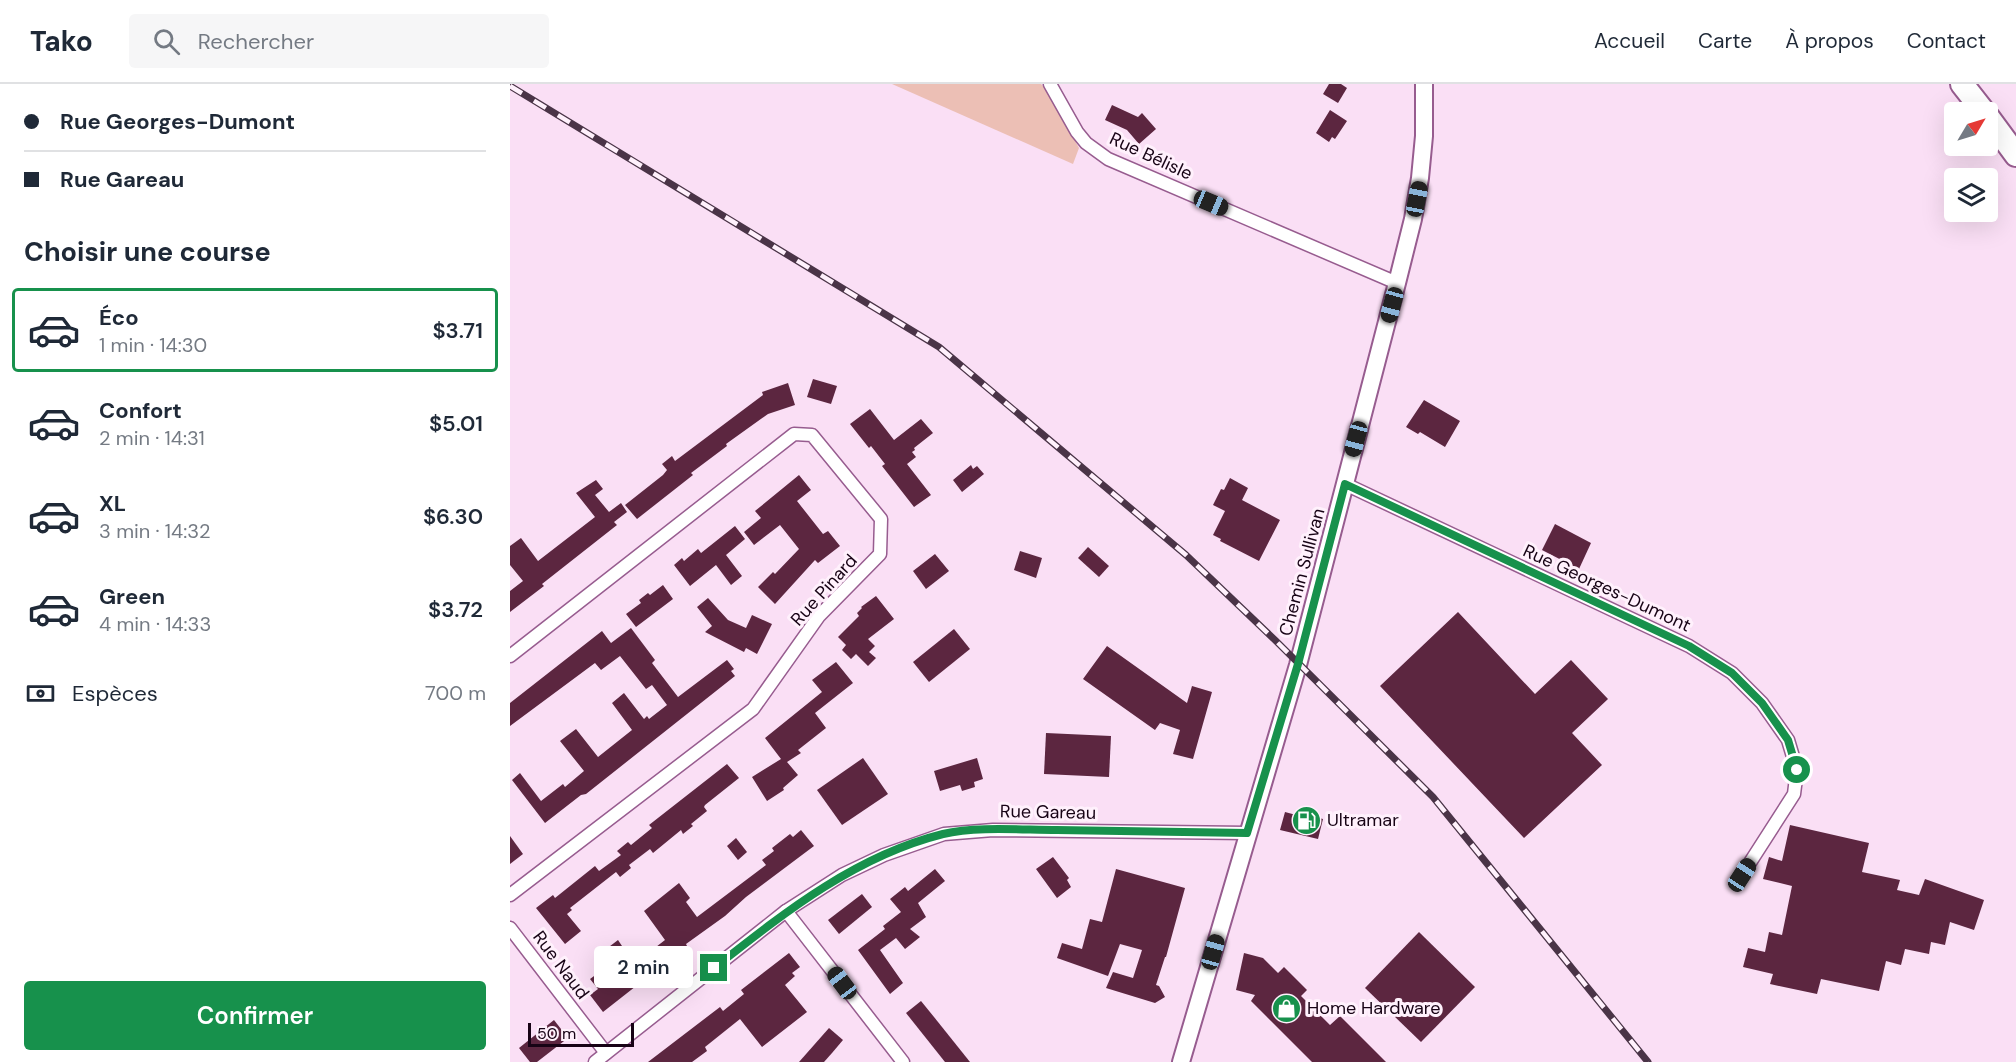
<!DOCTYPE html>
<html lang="fr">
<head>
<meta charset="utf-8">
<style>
	:root { --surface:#fff; --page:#f6f6f7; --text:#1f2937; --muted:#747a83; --line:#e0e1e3; --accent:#17914c }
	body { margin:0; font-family:"DM Sans",sans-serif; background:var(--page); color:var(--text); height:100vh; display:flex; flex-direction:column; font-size:22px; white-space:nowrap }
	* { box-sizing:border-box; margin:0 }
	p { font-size:20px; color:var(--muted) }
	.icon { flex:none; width:33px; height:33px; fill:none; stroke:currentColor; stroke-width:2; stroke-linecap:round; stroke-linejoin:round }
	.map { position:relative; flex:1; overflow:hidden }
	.side { display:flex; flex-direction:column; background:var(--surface); width:510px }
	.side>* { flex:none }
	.top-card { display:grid; align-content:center; height:132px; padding:0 24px; background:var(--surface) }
	.needle { width:39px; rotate:52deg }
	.buttons { position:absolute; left:1434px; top:18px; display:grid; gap:12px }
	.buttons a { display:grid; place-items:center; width:54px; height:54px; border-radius:6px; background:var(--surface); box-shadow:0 6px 24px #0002; font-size:30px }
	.scale { position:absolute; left:18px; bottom:15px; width:106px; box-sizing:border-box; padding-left:6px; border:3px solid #170315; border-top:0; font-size:16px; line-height:21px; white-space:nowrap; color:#170315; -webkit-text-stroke:4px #fff1fc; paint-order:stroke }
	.end { position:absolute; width:27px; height:27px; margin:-14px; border:8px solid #17914c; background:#fff; box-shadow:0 0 0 3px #fff }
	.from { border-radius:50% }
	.bubble { position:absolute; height:42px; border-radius:6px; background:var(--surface); box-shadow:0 6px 24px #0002; font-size:20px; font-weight:600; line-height:42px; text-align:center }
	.car { position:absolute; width:18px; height:36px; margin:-18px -9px; border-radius:8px; box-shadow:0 0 4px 2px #0007; background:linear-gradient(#222 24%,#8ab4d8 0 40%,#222 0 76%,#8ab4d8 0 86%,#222 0) }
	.top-card b { display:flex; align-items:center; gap:21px; height:57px; font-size:22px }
	.top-card b+b { border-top:2px solid var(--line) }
	.top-card i { width:15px; height:15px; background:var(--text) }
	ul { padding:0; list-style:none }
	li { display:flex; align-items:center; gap:18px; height:84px; margin:0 12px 9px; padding:0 12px; border:3px solid transparent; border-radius:6px }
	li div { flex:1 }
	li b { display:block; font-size:22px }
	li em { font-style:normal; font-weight:600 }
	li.on { border-color:var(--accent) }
	li>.icon { width:54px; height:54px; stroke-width:1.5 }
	h2 { padding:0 24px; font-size:27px; line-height:72px }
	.pay { display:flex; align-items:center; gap:15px; height:66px; padding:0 24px; font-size:22px }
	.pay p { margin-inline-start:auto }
	.button { display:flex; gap:12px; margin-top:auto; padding:12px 24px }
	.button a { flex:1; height:69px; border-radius:6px; background:var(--accent); color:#fff; font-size:24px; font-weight:600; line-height:69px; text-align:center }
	header { display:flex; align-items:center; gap:36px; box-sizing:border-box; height:84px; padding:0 30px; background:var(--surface); border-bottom:2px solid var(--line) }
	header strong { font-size:28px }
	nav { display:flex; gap:33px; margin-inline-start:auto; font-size:21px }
	.search { width:420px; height:54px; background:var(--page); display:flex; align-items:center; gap:15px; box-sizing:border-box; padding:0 21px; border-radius:6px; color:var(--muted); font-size:22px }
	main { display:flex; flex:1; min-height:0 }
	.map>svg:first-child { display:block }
	.green { fill:#ecbfb5 }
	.building { fill:#5c2640 }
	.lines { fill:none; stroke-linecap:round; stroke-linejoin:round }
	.street-casing { stroke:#975c8f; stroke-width:15 }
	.secondary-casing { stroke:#975c8f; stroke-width:20 }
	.highway-casing { stroke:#975c8f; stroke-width:26 }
	.street { stroke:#fff; stroke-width:12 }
	.secondary { stroke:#fff; stroke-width:16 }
	.highway { stroke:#fff; stroke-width:22 }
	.rail-casing { stroke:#4a3447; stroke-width:7 }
	.rail { stroke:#fff1fc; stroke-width:4.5; stroke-dasharray:14; stroke-linecap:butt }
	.route { stroke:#17914c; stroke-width:8 }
	.labels { text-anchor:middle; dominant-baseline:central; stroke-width:6; stroke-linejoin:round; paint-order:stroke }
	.street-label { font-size:18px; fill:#170315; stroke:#fff1fc }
	.poi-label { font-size:18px; fill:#170315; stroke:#fff1fc; text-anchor:start }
</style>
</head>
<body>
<header>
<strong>Tako</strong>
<div class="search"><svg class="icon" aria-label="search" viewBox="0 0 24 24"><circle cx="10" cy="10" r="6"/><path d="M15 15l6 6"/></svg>Rechercher</div>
<nav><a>Accueil</a><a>Carte</a><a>À propos</a><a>Contact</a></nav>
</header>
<main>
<section class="side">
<div class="top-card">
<b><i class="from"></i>Rue Georges-Dumont</b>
<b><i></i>Rue Gareau</b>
</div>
<h2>Choisir une course</h2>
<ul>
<li class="on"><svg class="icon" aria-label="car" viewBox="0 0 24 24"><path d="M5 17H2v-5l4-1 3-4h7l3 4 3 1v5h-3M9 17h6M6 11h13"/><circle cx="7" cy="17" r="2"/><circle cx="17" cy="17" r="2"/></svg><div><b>Éco</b><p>1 min · 14:30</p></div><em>$3.71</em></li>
<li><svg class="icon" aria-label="car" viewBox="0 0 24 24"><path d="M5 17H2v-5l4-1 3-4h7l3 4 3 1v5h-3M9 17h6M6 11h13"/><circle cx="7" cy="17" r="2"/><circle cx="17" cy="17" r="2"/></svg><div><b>Confort</b><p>2 min · 14:31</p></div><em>$5.01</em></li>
<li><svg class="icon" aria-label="car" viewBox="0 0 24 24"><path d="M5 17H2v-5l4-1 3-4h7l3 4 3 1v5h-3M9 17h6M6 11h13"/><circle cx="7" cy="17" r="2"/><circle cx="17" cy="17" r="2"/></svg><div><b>XL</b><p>3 min · 14:32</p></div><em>$6.30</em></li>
<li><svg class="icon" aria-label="car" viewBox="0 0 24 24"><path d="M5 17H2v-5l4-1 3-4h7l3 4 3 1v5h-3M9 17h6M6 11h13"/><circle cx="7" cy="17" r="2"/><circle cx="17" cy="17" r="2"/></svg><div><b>Green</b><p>4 min · 14:33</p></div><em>$3.72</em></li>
</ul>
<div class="pay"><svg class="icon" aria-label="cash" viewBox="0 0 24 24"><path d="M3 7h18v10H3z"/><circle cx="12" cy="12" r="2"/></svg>Espèces<p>700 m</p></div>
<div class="button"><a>Confirmer</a></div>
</section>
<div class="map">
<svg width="1506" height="978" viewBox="0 0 1506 978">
	<rect width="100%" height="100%" fill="#fadff5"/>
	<polygon class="green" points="382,0 531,0 538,7 569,64 563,80"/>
	<g class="building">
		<polygon points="819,0 831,0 837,4 828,19 813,10"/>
		<polygon points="602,21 628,33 632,29 646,45 629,60 617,46 595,36"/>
		<polygon points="820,26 837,37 825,55 822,53 819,58 806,49"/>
		<polygon points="303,295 327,302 321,320 297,313"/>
		<polygon points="278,299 285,321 258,330 216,360 217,362 181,389 183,391 127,435 115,421 153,391 157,386 152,380 162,372 165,377 253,311 252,308"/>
		<polygon points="914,316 950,337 935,363 910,348 908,350 896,343"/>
		<polygon points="360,325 384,356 411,335 423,349 404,364 405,366 402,368 406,373 397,380 421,411 404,423 372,382 375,380 361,362 359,364 340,340"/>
		<polygon points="461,381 463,385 467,382 474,390 452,408 443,396"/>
		<polygon points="289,391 301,406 287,417 313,450 318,447 330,462 308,479 305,476 265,520 248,503 263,488 265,490 289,465 270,441 244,461 234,448 251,434 245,427"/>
		<polygon points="720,394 738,404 732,416 770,436 749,477 710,457 711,455 703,451 715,427 703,421 711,405 714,406"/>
		<polygon points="86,396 93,405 85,411 99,428 111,419 117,428 104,438 107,441 32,500 34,502 0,528 0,507 13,497 0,481 0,462 11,454 28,477 85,433 66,409"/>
		<polygon points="1045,440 1081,459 1069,485 1032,466"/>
		<polygon points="225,442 235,455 216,471 232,492 221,501 206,481 180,502 164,481 172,474 174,477 188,465 191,469"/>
		<polygon points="578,463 599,482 589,493 568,474"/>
		<polygon points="510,467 532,474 526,494 504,486"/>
		<polygon points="425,470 439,487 416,505 403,487"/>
		<polygon points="153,501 163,515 126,543 116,530 131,519 129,516 138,509 140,511"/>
		<polygon points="366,512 384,535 358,555 365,562 359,568 366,574 358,582 346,570 341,575 332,566 336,561 328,553 349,532 347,529 352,524 351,523"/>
		<polygon points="198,514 218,536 236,544 242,531 262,540 247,570 236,564 234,568 195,548 202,542 187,523"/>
		<polygon points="948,528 1025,610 1061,576 1098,615 1062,649 1092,681 1014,754 870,602"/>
		<polygon points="121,544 145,576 142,579 168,613 217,576 224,585 221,587 225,592 76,710 71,711 35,739 2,696 10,689 31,717 53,700 55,703 74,687 50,657 66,645 88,673 122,646 102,619 114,609 134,635 137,632 139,635 157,621 142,601 136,605 110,572 91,586 85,579 0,642 0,619 92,547 101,559"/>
		<polygon points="444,545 460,565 419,598 403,578"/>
		<polygon points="597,562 677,619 682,602 702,608 683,675 663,670 670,646 650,639 645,646 573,595"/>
		<polygon points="326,578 343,599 305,629 316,644 288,666 291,669 277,678 288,691 273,704 274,706 257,717 242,693 271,675 255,654 312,608 302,596"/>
		<polygon points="536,649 601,652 599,693 534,690"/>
		<polygon points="353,674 378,710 332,741 307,706"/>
		<polygon points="467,674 473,695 464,698 465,703 452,707 450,701 430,707 424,687"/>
		<polygon points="217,680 229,694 195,721 194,723 197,727 181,740 183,742 173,750 171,746 143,769 140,765 119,781 121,784 110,793 106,788 60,824 62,826 57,830 71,847 55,860 26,824 43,811 45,814 85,782 89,787 111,771 107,767 118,758 121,761 142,744 139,741"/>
		<polygon points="775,728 801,735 802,732 813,735 808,755 770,746"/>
		<polygon points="1280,741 1359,759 1352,788 1390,796 1387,806 1409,811 1415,795 1474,816 1464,846 1440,838 1435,861 1421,858 1419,870 1395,865 1391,881 1376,877 1369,907 1311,895 1307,910 1260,900 1263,890 1233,883 1238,864 1255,868 1259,848 1272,851 1282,802 1253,795 1259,773 1272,777"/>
		<polygon points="291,746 304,762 236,813 215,832 176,860 177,862 93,928 80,911 88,905 80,895 99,881 91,869 108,856 124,880 155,856 134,827 169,799 180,814 176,818 187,833 256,781 252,776 264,767 262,764 280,750 283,753"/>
		<polygon points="0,752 13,770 0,780"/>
		<polygon points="226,754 237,768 228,776 217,762"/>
		<polygon points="543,773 559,794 557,796 561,803 547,814 526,785"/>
		<polygon points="425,785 435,797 408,819 416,833 400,845 410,853 395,865 386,854 370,866 393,899 380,910 348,866 375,845 373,842 391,828 380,815 395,803 398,807"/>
		<polygon points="606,785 675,804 656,873 655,873 646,901 649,902 655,913 645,919 596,904 603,888 623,894 632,866 610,860 598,892 547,874 552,859 572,865 580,835 592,838"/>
		<polygon points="352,810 362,823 329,850 318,836"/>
		<polygon points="909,848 965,903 911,958 855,904"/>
		<polygon points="279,869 290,883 282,889 285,892 275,901 297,928 252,963 230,935 195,963 197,967 182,978 138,978 210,923 213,927 234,910 231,906"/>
		<polygon points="734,869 753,874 768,889 774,883 797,906 791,912 820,941 830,932 876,978 802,978 741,917 745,911 726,906"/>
		<polygon points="411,917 424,933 460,978 435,978 396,929"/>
		<polygon points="44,936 58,954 27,978 20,978 9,964"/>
		<polygon points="319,944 333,956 322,969 314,978 289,978"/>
	</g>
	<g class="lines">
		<defs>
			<g id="street">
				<polyline points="540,0 567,48 576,59 598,75 887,199"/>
				<polyline points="835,400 1179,562 1222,589 1252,619 1278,656 1287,686 1284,710 1232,791"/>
				<polyline points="0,572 284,350 302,351 371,435 370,470 309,532 243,625 0,811"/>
				<polyline points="276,827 393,978"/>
				<polyline points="0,844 96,969"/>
				<polyline points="85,978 276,827 332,791 374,771 434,750 483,746 737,749"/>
			</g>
			<polyline id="secondary" points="671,978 788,581 887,199 903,135 910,94 914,52 914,0"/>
			<g id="highway">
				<polyline points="1452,0 1474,28"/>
				<polyline points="1478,33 1506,71"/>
			</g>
		</defs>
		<use href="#street" class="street-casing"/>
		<use href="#secondary" class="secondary-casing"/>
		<use href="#highway" class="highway-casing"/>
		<use href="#street" class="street"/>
		<use href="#secondary" class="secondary"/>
		<use href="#highway" class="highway"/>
		<defs>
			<polyline id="rail" points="0,2 429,263 676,471 766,557 923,713 1138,978"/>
		</defs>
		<use href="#rail" class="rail-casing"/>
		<use href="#rail" class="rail"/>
	</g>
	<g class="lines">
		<path class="route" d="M204 884C274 829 345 772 433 750 467 742 512 746 547 746 610 747 674 748 737 749L788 580 835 400 1179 562 1222 589 1252 619 1278 656 1287 686"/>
	</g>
	<defs>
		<symbol id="fuel-disc" viewBox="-11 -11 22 22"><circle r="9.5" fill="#17914c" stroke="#fff1fc"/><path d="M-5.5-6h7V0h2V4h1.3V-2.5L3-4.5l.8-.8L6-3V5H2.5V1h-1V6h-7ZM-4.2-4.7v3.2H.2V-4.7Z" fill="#fff"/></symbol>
		<symbol id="shop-disc" viewBox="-11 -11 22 22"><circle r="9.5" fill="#17914c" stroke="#fff1fc"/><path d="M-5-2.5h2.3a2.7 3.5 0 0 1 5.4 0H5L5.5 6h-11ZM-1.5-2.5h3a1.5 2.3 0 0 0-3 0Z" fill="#fff"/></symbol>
	</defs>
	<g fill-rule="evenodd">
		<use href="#fuel-disc" x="780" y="720" width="33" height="33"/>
		<use href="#shop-disc" x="760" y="908" width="33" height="33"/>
	</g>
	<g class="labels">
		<g class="street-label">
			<text transform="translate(641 72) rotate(25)">Rue Bélisle</text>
			<text transform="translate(792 488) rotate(-75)">Chemin Sullivan</text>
			<text transform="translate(1097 504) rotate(25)">Rue Georges-Dumont</text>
			<text transform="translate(314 506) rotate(-48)">Rue Pinard</text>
			<text transform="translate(538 728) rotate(1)">Rue Gareau</text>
			<text transform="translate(51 881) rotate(53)">Rue Naud</text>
		</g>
		<g class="poi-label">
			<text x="817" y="736">Ultramar</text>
			<text x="797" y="924">Home Hardware</text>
		</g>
	</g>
</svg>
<div class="buttons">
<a><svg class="needle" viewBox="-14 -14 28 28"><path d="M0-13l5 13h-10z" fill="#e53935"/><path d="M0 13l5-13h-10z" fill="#747a83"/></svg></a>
<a><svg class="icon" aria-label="layers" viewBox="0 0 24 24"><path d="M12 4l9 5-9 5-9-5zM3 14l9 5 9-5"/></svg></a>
</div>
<div class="scale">50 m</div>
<i class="end from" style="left:1287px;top:686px"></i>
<i class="end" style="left:204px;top:884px"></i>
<div class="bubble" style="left:84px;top:862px;width:99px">2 min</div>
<i class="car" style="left:907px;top:115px;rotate:11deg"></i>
<i class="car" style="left:701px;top:119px;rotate:113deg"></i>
<i class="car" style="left:882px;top:221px;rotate:195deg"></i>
<i class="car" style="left:846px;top:355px;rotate:195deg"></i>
<i class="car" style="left:1232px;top:791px;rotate:33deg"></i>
<i class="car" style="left:703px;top:868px;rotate:16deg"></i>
<i class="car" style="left:332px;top:899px;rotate:323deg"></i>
</div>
</main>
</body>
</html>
